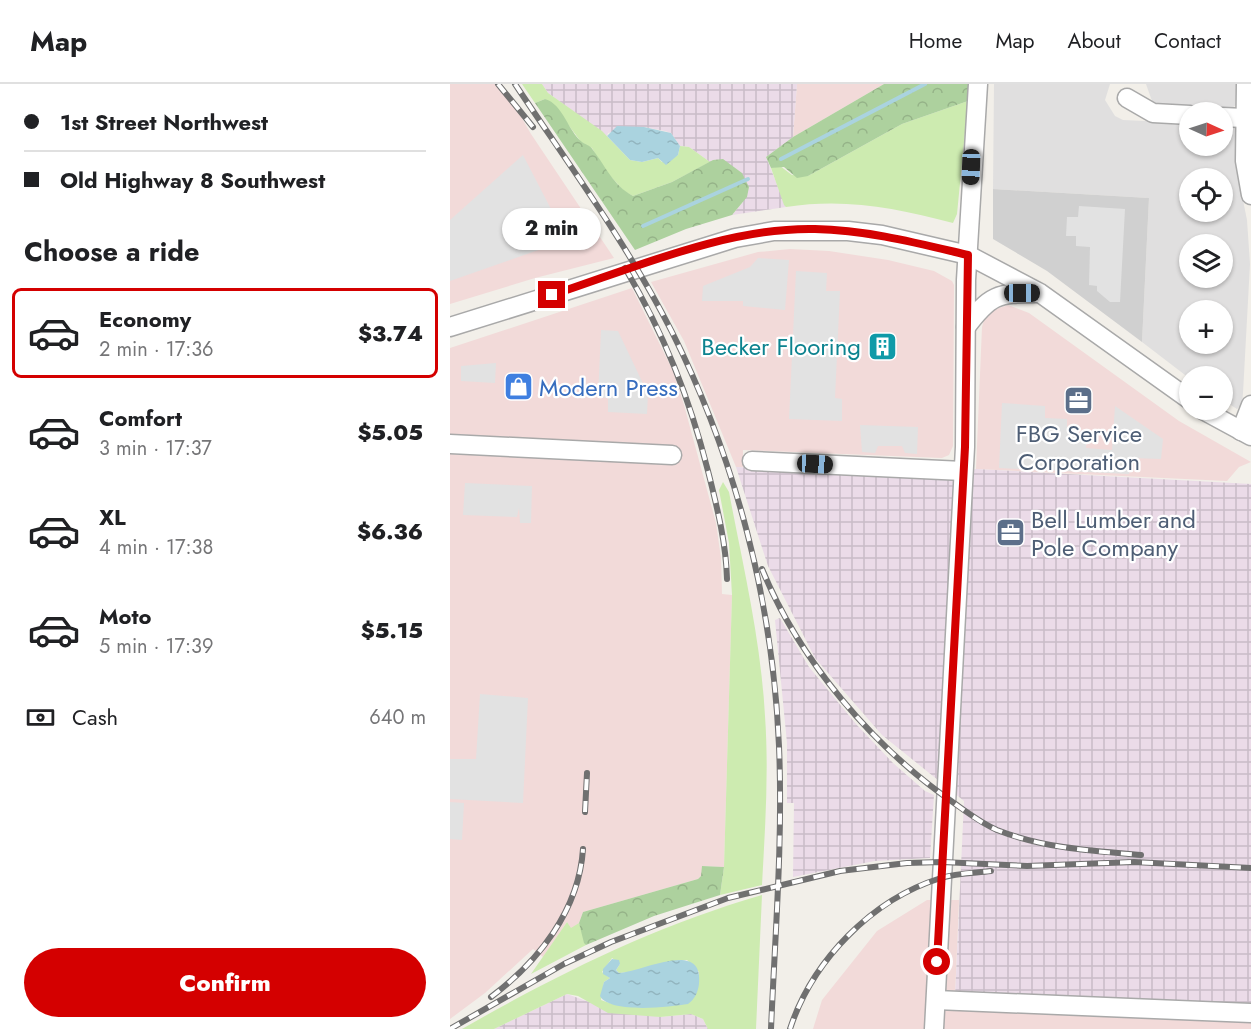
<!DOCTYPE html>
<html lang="en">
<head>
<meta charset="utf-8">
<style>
	:root { --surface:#fff; --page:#f6f6f6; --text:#202124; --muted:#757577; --line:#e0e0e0; --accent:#d40000 }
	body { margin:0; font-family:Jost,sans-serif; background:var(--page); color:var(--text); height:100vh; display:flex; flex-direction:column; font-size:22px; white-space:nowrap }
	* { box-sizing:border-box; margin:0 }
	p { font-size:20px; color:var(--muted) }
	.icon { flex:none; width:33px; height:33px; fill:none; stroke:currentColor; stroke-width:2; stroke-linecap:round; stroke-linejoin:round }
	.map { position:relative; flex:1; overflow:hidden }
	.sheet { display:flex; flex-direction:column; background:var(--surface); width:450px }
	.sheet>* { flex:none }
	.hud { display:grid; align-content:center; height:132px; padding:0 24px; background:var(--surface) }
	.needle { width:39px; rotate:93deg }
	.fabs { position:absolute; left:729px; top:18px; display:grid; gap:12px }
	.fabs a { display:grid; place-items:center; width:54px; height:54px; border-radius:50%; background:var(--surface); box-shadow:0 2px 4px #0004; font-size:30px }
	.end { position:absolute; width:27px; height:27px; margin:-14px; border:8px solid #d40000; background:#fff; box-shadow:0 0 0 3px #fff }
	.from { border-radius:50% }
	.bubble { position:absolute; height:42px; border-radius:21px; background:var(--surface); box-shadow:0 2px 4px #0004; font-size:20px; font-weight:800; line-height:42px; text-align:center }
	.car { position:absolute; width:18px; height:36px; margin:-18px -9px; border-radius:8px; box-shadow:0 0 4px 2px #0007; background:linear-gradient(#222 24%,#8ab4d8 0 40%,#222 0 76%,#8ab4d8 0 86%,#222 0) }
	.hud b { display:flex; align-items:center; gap:21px; height:57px; font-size:22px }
	.hud b+b { border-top:2px solid var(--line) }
	.hud i { width:15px; height:15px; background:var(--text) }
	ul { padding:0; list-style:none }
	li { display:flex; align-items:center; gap:18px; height:90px; margin:0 12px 9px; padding:0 12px; border:3px solid transparent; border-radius:9px }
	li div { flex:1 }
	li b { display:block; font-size:22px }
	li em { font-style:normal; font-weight:800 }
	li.selected { border-color:var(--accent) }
	li>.icon { width:54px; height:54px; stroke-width:1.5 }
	h2 { padding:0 24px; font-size:27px; line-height:72px }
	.pay { display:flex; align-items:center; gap:15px; height:66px; padding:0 24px; font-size:22px }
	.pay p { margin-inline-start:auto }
	.primary-button { display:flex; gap:12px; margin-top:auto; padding:12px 24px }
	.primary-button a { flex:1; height:69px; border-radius:36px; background:var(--accent); color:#fff; font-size:24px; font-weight:800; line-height:69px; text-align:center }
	header { display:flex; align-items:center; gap:36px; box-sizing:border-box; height:84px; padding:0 30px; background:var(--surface); border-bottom:2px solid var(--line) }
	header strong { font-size:28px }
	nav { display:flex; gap:33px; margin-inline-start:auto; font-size:21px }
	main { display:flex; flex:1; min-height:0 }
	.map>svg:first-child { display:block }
	.residential { fill:#e0dfdf; fill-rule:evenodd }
	.commercial { fill:#f2dad9 }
	.industrial { fill:url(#industrial-grid) }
	.religious { fill:#d0d0d0 }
	.grass { fill:#cdebb0; fill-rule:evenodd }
	.forest { fill:url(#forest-crowns) }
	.parking { fill:#e2e2e2 }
	.water { fill:url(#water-ripples) }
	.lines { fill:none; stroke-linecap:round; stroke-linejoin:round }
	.stream { stroke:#aad3df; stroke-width:4 }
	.minor-casing { stroke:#a9a9a9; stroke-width:21 }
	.minor { stroke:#fff; stroke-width:18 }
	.rail-casing { stroke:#707070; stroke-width:6 }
	.rail { stroke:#fff; stroke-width:4; stroke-dasharray:11; stroke-linecap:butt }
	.route { stroke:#d40000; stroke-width:8 }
	.labels { text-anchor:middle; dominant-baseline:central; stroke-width:4.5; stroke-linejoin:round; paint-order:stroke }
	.culture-label { font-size:24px; fill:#0d838f; stroke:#fff; text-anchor:end }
	.shop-label { font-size:24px; fill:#366cbe; stroke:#fff; text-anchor:start }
	.service-label { font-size:24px; fill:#4e5e75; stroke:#fff }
</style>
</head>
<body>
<header>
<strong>Map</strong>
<nav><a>Home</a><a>Map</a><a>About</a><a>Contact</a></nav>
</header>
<main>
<section class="sheet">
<div class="hud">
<b><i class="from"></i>1st Street Northwest</b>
<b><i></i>Old Highway 8 Southwest</b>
</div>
<h2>Choose a ride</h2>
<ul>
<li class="selected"><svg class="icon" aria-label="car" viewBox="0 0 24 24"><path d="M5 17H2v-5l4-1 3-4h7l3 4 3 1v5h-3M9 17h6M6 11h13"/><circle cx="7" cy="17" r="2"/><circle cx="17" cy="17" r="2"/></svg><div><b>Economy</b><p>2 min · 17:36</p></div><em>$3.74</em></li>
<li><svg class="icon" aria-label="car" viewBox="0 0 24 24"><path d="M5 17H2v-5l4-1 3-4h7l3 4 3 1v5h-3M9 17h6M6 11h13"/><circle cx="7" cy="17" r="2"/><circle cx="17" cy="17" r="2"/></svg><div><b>Comfort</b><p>3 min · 17:37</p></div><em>$5.05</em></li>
<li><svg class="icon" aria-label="car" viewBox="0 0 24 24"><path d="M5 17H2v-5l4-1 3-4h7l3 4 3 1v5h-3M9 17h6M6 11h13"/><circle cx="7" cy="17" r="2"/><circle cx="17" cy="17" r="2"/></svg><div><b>XL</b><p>4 min · 17:38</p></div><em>$6.36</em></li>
<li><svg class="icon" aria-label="car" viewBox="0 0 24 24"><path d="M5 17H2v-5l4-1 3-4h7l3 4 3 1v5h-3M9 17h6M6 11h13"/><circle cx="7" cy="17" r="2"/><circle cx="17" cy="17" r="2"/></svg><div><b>Moto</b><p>5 min · 17:39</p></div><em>$5.15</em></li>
</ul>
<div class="pay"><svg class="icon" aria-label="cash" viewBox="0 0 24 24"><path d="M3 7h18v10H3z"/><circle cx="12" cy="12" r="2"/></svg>Cash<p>640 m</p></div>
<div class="primary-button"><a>Confirm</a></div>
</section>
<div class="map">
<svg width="801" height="945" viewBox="0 0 801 945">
	<defs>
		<pattern id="industrial-grid" width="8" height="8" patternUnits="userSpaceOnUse" patternTransform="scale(1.5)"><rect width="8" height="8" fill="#ebdbe8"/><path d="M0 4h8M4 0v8" fill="none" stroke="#c9bcc7"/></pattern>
		<pattern id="forest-crowns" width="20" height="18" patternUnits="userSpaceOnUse" patternTransform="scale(1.5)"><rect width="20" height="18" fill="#add19e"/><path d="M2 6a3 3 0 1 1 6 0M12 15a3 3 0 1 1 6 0" fill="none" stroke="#95b388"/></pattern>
		<pattern id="water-ripples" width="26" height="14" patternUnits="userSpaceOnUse" patternTransform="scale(1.5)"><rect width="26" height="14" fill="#aad3df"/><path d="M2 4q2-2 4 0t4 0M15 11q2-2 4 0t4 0" fill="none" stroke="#92b5bf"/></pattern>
	</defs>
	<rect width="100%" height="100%" fill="#f2efe9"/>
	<g class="residential">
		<path d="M544 0H660L655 16 665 32 673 36 739 39 740 62H772L773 41 785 44 788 91 797 136 800 180 793 309 792 320 787 325 773 316 772 292 739 294 692 258 699 114 543 105ZM740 94H772V128H740ZM740 160H772V194H740ZM740 226H772V260H740Z"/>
		<polygon points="696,0 789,0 788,19 781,25 706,21 702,17"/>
	</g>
	<g class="commercial">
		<polygon points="0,0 52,0 81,50 164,174 85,194 0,220"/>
		<polygon points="347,0 434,0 343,53"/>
		<polygon points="340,165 379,167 438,176 484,187 502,197 504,201 503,362 499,371 492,374 293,366 293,383 286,383 234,257 201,198 308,168"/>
		<polygon points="182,204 223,287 234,321 266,439 271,474 272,510 282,511 274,783 253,782 251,792 248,795 133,828 129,839 121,845 117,838 93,873 83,865 35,909 0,935 0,370 225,380 226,363 0,350 0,264"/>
		<polygon points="558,221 579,229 729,337 801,378 789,383 777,397 526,385 532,243 534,236 543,226"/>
		<polygon points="477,816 509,816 505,912 801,924 801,945 363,945 372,916 427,847"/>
	</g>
	<g class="industrial">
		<polygon points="92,0 347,0 343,53 316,73 336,123 282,131 293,118 263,76 260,78 239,63 230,62 221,49 215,47 194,43 158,49 157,52 98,9"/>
		<polygon points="286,383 492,391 497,394 526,385 801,400 801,924 505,913 514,717 432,651 365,574 318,482"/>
		<polygon points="330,534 359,583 406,640 443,679 475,707 484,711 480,774 425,777 343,793 344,719 337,719 337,659 325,536"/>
		<polygon points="117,910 139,918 210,933 241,930 253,935 258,945 44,945"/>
	</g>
	<polygon class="religious" points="543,105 699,114 692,258 597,187 543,155"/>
	<g class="grass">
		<polygon points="72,0 92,0 98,9 152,47 180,76 192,78 208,74 212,78 228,71 230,62 239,63 260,78 222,98 183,112 174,107 153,84 142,64 131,58 109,28 95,15 85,19"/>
		<path d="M518 17 507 130 503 139C445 124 396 114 336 123L334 121 321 84 330 82 342 91 358 92 452 40Z"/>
		<path d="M273 398 279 408C293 482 311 556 315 632 319 688 315 745 312 801L270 811 274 783 282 511 279 459 269 406Z"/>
		<path d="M312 811 306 945H258L253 935 241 930 210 933 158 929 128 912 117 910 44 945H12C108 890 205 842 312 811ZM162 874 170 880 166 886 169 889C193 888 213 876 237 876L249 888 247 906C211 919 191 931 151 916L154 898 160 894 152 888Z"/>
		<polygon points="117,838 121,844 129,839 136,861 81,890"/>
	</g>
	<g class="forest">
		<polygon points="434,0 519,0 518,17 452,40 358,92 347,94 334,83 321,84 316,73 343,53"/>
		<path d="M95 15C113 20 118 47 132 58 136 61 140 61 143 66 156 83 163 101 183 112L222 98 263 76 273 75 292 89 299 103 297 113 282 131 236 145 185 166 85 19Z"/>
		<polygon points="252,782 274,783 270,811 204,832 136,861 134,859 129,839 133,828 248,795 251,792"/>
	</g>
	<g class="parking">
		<polygon points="73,71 117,156 0,197 0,136"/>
		<polygon points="629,122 675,125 670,218 660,218 647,207 647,202 639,201 640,163 626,162 626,152 616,152 617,133 628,133"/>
		<polygon points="308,174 339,176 335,226 293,222 293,217 252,217 253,202 300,183"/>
		<polygon points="346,187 377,189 376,207 390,207 385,314 392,315 392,337 339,335"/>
		<polygon points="151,246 168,247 198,310 197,330 158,328 158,314 148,313"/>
		<polygon points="46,279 45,299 11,297 11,282"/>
		<polygon points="552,319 595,322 595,334 617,335 617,349 637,351 636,364 662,366 665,322 713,355 711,375 682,374 679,390 549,384"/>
		<polygon points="410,341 468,343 467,370 455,369 452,362 428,362 425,369 412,368"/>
		<polygon points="15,399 82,402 81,439 70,439 69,424 67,433 13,431"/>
		<polygon points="30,610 78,614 73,719 0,715 0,675 26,675"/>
		<polygon points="0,718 14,719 12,756 0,755"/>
	</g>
	<g class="water">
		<polygon points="167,42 194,43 221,49 230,62 228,71 216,81 208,74 192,78 180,76 157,52"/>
		<path d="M162 875 169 876 170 880 166 886 169 889C192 888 254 854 249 900 248 908 245 915 238 920 220 923 160 930 150 912L154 898 160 894 153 890V885Z"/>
	</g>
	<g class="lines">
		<g class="stream">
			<polyline points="331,75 475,0"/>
			<polyline points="193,142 298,95"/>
		</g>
		<defs>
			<g id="minor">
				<polyline points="796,0 795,77 801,111"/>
				<polyline points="677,14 703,29 740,31"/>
				<polyline points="772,33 794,34"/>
				<polyline points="0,243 285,154 324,147 398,147 432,151 518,171 590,209 740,316"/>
				<path d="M516 243C540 211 547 209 587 209"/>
				<polyline points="753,326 801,352"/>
				<polyline points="791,347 801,321"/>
				<polyline points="0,360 222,371"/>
				<polyline points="302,377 513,387"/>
				<polyline points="486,916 801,929"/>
				<polyline points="484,945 515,363 516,196 528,0"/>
			</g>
		</defs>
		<use href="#minor" class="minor-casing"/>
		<use href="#minor" class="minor"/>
		<defs>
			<g id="rail">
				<polyline points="48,0 83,43"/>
				<path d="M65 0C119 81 178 161 222 248 286 376 323 518 329 662 333 756 325 851 321 945"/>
				<path d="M175 184C214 250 239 312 258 387 267 423 276 458 277 495"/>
				<path d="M312 485C349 576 423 663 504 719 518 729 531 739 547 746 593 764 642 767 691 771"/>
				<polyline points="135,728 137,689"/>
				<path d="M41 913C89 877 129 826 133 765"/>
				<polyline points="0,945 114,880 161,858 278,814 390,787 457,779 492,778 577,782 684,778 801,784"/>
				<path d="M340 945C362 877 422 815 491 794 507 789 525 789 541 787"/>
			</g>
		</defs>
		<use href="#rail" class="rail-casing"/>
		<use href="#rail" class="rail"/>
	</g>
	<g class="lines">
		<path class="route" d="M102 211C184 184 278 143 365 145 417 146 467 159 518 171L515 363 487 878"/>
	</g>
	<defs>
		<symbol id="building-square" viewBox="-11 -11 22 22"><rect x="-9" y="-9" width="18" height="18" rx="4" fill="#0f9aa8" stroke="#fff"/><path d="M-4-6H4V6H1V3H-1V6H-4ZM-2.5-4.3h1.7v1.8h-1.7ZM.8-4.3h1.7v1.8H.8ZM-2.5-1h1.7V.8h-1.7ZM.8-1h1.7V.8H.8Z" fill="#fff"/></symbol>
		<symbol id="shop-square" viewBox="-11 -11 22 22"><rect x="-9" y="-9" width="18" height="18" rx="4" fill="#3f7fe0" stroke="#fff"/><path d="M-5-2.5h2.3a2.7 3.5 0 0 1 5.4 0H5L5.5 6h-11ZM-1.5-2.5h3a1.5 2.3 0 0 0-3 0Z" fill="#fff"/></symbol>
		<symbol id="office-square" viewBox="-11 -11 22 22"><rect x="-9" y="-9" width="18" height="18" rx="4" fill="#5c6f8a" stroke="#fff"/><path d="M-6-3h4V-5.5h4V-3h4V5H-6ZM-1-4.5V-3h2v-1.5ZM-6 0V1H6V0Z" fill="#fff"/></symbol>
	</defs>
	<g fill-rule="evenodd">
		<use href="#building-square" x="416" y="246" width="33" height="33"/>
		<use href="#shop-square" x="52" y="286" width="33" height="33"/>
		<use href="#office-square" x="612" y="300" width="33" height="33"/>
		<use href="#office-square" x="544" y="432" width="33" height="33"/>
	</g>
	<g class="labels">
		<g class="culture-label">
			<text x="411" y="262">Becker Flooring</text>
		</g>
		<g class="shop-label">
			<text x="89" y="303">Modern Press</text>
		</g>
		<g class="service-label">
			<text x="629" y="349">FBG Service<tspan x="629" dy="28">Corporation</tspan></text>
			<text x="581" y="435" text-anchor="start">Bell Lumber and<tspan x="581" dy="28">Pole Company</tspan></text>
		</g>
	</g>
</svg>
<div class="fabs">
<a><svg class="needle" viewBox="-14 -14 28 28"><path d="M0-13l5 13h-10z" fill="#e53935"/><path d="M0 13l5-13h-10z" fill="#757577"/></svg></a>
<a><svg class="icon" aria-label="locate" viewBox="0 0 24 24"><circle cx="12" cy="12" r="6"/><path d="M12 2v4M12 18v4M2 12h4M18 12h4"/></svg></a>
<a><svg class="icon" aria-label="layers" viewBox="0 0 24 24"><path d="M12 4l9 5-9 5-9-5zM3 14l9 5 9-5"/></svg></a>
<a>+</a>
<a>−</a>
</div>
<i class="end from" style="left:487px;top:878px"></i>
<i class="end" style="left:102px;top:211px"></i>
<div class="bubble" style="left:52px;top:124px;width:99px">2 min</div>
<i class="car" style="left:521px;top:83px;rotate:182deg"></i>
<i class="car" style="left:572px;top:209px;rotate:90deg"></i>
<i class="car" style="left:365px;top:380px;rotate:93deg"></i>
</div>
</main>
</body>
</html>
